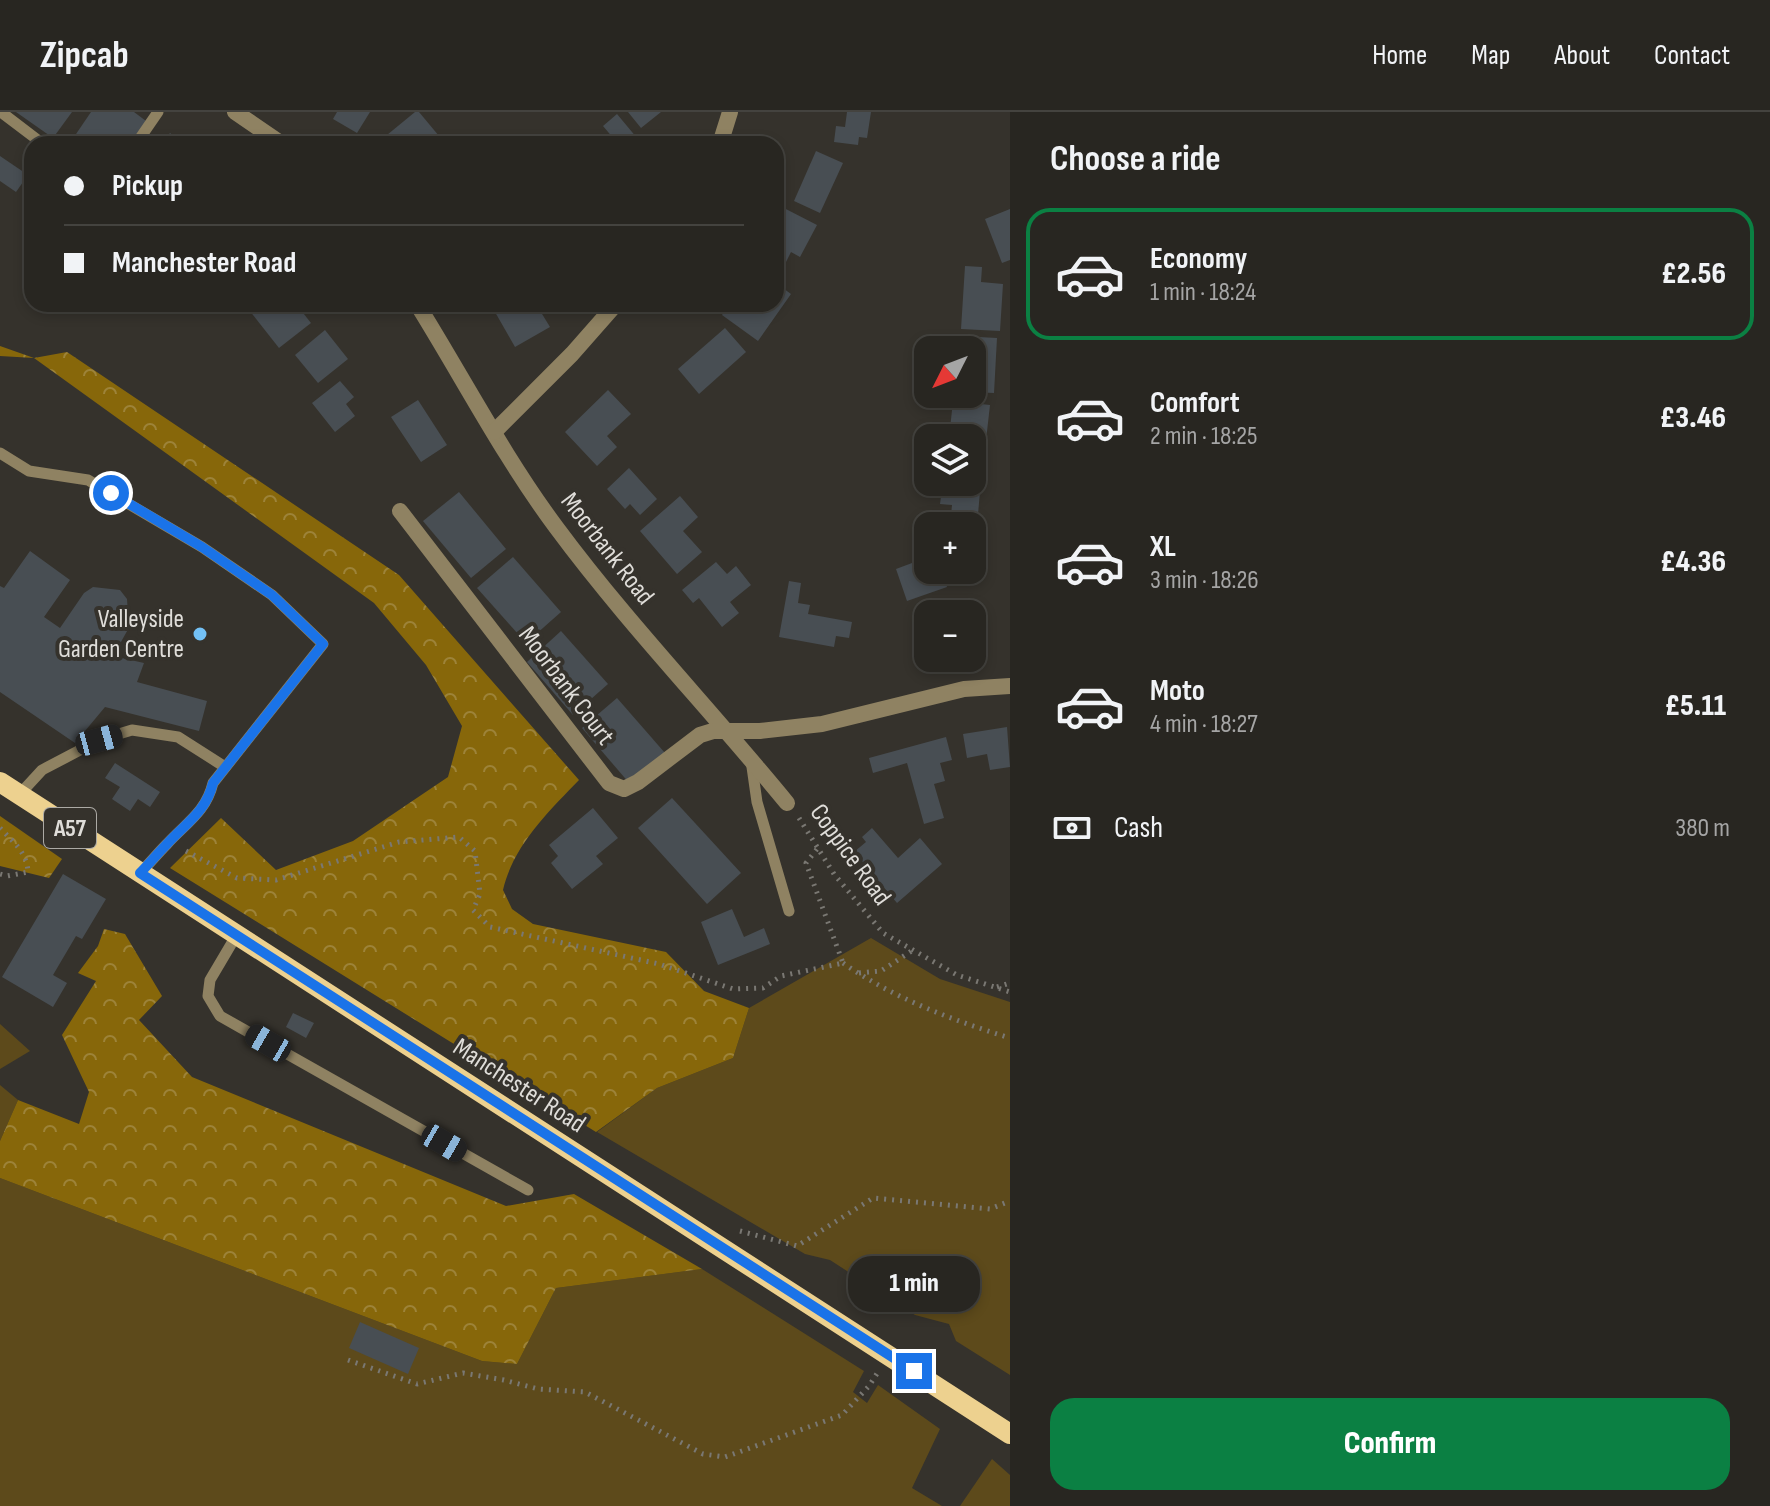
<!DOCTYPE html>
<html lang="en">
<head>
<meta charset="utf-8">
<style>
	:root { --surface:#282621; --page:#302e2a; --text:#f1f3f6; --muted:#a5a5a5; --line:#44433f; --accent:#0b8043 }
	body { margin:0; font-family:"Sofia Sans Condensed",sans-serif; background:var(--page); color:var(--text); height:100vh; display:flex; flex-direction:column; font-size:30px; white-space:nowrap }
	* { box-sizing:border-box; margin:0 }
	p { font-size:26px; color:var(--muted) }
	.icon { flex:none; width:44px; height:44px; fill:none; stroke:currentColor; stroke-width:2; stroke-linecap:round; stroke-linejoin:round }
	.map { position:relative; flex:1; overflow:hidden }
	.side { display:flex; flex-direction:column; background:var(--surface); width:760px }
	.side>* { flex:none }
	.banner { position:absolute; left:24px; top:24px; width:760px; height:176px; border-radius:24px; box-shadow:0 4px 12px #0003,0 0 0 2px var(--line); display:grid; align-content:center; height:176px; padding:0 40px; background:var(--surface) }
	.needle { width:52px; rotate:228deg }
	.controls { position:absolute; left:914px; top:224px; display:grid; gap:16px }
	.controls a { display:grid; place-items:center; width:72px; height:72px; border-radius:16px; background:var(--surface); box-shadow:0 4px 12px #0003,0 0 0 2px var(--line); font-size:40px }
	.end { position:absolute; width:36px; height:36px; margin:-18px; border:10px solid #1a73e8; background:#fff; box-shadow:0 0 0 4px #fff }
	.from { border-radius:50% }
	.bubble { position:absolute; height:56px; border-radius:24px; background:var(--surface); box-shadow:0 4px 12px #0003,0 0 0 2px var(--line); font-size:26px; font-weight:800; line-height:56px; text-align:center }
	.car { position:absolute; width:24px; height:48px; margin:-24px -12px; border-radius:10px; box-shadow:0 0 6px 2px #0007; background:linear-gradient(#222 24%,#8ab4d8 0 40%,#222 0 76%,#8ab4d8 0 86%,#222 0) }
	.banner b { display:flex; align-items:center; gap:28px; height:76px; font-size:30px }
	.banner b+b { border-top:2px solid var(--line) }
	.banner i { width:20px; height:20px; background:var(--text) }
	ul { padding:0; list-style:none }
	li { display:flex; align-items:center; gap:24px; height:132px; margin:0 16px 12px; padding:0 24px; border:4px solid transparent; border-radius:24px }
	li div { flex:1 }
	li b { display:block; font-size:30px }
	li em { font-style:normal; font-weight:800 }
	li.active { border-color:var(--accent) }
	li>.icon { width:72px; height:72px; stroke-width:1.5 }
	h2 { padding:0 40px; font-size:36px; line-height:96px }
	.pay { display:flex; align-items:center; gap:20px; height:88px; padding:0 40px; font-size:30px }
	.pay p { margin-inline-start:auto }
	.action { display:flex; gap:16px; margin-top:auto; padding:16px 40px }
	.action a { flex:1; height:92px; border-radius:24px; background:var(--accent); color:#fff; font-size:32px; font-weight:800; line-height:92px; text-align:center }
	header { display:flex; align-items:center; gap:48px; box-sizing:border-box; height:112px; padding:0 40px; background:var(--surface); border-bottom:2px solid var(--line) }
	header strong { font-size:38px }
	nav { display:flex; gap:44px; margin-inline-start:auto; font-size:28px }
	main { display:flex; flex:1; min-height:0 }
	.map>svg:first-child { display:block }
	.grass { fill:#5d4a1b }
	.forest { fill:url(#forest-crowns) }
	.building { fill:#484e53 }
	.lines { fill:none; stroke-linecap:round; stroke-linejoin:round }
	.path { stroke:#7a7873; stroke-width:5; stroke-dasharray:2 6; stroke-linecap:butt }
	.service { stroke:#8f8262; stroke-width:11 }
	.minor { stroke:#8f8262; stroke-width:16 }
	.primary { stroke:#edd18f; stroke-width:20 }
	.route { stroke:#1a73e8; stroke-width:10 }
	.poi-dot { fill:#73c1f6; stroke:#35322c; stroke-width:3 }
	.labels { text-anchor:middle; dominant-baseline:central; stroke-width:8; stroke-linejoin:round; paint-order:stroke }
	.shield { fill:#35322c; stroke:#acaaa5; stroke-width:2 }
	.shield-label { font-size:24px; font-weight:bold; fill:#dfddd9 }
	.street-label { font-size:26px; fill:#dfddd9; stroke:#35322c }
	.poi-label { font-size:26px; fill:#dfddd9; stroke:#35322c; text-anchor:end }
</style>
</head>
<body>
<header>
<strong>Zipcab</strong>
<nav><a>Home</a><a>Map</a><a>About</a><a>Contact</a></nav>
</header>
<main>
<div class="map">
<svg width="1010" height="1394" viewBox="0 0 1010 1394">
	<defs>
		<pattern id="forest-crowns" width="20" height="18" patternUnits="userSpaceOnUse" patternTransform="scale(2)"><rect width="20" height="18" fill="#87670a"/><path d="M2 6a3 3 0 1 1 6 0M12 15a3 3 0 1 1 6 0" fill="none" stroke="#9d8339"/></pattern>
	</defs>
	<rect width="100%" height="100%" fill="#35322c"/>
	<g class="grass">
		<polygon points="871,826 940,867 1010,890 1010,1263 956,1229 949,1212 915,1203 830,1148 805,1142 597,1020 657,976 733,946 749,896"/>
		<polygon points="0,912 30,939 0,957"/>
		<polygon points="0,973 18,988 0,1029"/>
		<polygon points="0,1066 482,1249 517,1252 556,1176 702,1157 864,1259 853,1280 867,1291 878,1273 940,1317 912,1376 942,1394 0,1394"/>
		<polygon points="992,1347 1010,1363 1010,1394 960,1394"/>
	</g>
	<g class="forest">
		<path d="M0 234 34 246 67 240 399 463 579 668C548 700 513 734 503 778L512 797 533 812 666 840 704 879 749 896 733 946 657 976 596 1020 170 756 221 706 276 758 353 729 448 665 462 614 426 553 374 491 34 246 0 244Z"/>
		<polygon points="0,704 62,747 49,766 0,754"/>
		<polygon points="104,817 125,822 162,884 139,908 192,965 506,1094 574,1082 702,1157 556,1176 517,1252 482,1249 0,1066 0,1029 18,988 79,1012 89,980 62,923 96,869 78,861 98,834"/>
	</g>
	<g class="building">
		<polygon points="16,0 72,0 53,26"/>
		<polygon points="91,0 134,0 146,9 130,32 84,32 74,25"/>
		<polygon points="337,0 370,0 357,21 333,7"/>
		<polygon points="415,0 419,0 439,24 430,32 376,32"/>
		<polygon points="628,0 661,0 641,16"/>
		<polygon points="847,0 871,0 867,26 859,25 858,33 834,30 836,14 845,15"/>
		<polygon points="617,2 642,32 607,32 614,27 603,14"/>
		<polygon points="170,21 184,32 162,32"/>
		<polygon points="816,39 843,51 820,101 794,89"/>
		<polygon points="0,44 28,63 16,80 0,69"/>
		<polygon points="780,94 817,113 800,145 791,140 786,150 776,145 776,102"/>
		<polygon points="1010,97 1010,148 1002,151 985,107"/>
		<polygon points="965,154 982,155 981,170 1003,172 1000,219 961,217"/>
		<polygon points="776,171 791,182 758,229 722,203 729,192 776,192"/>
		<polygon points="257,192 296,192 311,211 279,236 249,198"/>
		<polygon points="509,192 536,192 550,215 515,235 495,200"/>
		<polygon points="725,216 746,240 699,282 678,257"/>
		<polygon points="325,218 348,247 318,271 295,243"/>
		<polygon points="960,224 997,226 994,281 972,280 972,238 960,238"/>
		<polygon points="340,269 354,285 346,292 355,304 335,320 312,291"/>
		<polygon points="608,278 631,302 607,324 617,335 597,354 565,320"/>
		<polygon points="418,288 447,333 421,350 391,305"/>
		<polygon points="953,289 990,293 984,346 972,344 972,326 949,326"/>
		<polygon points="629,356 657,387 640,403 630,392 625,397 607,377"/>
		<polygon points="972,356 982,357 976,425 972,424 972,414 950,414 952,393 940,392 943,370 972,370"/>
		<polygon points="459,380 506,437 471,466 423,409"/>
		<polygon points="680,384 698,405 683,419 702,440 677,462 640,419"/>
		<polygon points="30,439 70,468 44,505 60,516 84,481 93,475 120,478 127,487 128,502 135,505 113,544 144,551 137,570 207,589 199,619 105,595 75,631 0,580 0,474 4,476"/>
		<polygon points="513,445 561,500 526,531 477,476"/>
		<polygon points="928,445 928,458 941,458 947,475 907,489 896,457"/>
		<polygon points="716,450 727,462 736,454 751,473 730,490 739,501 722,515 699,486 693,491 682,478"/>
		<polygon points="789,469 801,471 798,491 810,493 808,502 852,510 849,526 836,524 834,535 779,525"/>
		<polygon points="561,519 608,572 573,603 527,550"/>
		<polygon points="617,586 665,641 630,672 582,616"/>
		<polygon points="1007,615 1010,655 990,658 987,642 967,646 963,622"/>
		<polygon points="946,625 952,648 940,651 945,669 934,672 944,706 924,712 907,651 873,661 869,646"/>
		<polygon points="115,651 160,680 150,695 138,687 130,699 112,687 120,675 105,666"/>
		<polygon points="672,686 741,761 707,792 638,716"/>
		<polygon points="593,696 618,726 596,744 603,752 572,777 551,751 558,744 549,733"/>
		<polygon points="872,716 898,746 920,726 942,752 897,791 854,740 866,730 862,725"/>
		<polygon points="63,762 106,787 82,827 76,824 53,863 67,871 53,895 2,865"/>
		<polygon points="732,797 744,825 764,816 770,832 718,853 701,810"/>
		<polygon points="293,901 314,911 306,926 286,915"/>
		<polygon points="360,1210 419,1236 408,1262 349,1236"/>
	</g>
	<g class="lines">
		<g class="path">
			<polyline points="799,706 834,762 883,821 957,863 1010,880"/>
			<path d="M0 716C13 730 27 740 28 760L7 764 0 762"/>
			<polyline points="186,739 237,766 276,768 399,730 459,725 475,739 480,782 473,798 490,815 659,852 733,877 763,876 781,864 843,851 806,751 817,737"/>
			<path d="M843 851C893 886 952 908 1010 926"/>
			<polyline points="859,861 881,859 913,838"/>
			<polyline points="997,875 1010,871"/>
			<polyline points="740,1119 797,1134 873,1086 990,1097 1010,1089"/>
			<polyline points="348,1248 417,1272 463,1261 504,1268 538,1277 585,1280 703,1342 725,1345 842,1303 869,1274 878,1260"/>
		</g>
		<g class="service">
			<polyline points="1,0 43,32"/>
			<polyline points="136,32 158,0"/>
			<path d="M0 341 29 359 88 368 202 435 272 483 323 532 213 671C206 700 186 711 167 732 158 741 149 752 140 761"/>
			<polyline points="751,648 757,690 789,799"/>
			<polyline points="19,683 42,658 99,628 132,618 178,625 225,655"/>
			<polyline points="236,824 210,868 208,884 220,904 528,1078"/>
		</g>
		<g class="minor">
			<polyline points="235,0 282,32"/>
			<polyline points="720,32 730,0"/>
			<path d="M417 192C463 266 504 345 556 415 627 511 711 598 787 691"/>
			<polyline points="494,320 572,242 616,192"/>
			<polyline points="400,399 609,671 624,677 638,670 700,623 713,619 760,619 822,612 964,577 1010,574"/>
		</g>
		<polyline class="primary" points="0,670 1010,1322"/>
	</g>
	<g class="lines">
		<path class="route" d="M111 381 202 435 272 483 323 532 213 671C206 700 186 711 167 732 158 741 149 752 140 761L914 1259"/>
	</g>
	<circle class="poi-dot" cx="200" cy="522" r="8"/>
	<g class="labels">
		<rect class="shield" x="44" y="696" width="52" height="40" rx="6"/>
		<g class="shield-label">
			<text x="70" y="716">A57</text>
		</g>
		<g class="street-label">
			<text transform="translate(607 437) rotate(52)">Moorbank Road</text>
			<text transform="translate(566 574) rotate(53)">Moorbank Court</text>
			<text transform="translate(850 743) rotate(54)">Coppice Road</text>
			<text transform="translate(519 974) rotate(33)">Manchester Road</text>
		</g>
		<g class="poi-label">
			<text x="184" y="507">Valleyside<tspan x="184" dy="30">Garden Centre</tspan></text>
		</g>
	</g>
</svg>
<div class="controls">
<a><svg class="needle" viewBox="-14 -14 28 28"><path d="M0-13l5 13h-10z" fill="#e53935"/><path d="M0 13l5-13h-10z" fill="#a5a5a5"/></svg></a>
<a><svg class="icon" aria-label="layers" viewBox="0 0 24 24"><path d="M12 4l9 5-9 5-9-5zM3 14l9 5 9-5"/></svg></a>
<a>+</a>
<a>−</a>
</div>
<i class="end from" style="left:111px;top:381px"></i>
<i class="end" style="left:914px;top:1259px"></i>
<div class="bubble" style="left:848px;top:1144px;width:132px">1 min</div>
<i class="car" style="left:99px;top:628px;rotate:75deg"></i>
<i class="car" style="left:268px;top:931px;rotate:300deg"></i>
<i class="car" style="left:444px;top:1031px;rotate:120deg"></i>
<div class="banner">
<b><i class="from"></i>Pickup</b>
<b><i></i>Manchester Road</b>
</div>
</div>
<section class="side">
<h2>Choose a ride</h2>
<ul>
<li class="active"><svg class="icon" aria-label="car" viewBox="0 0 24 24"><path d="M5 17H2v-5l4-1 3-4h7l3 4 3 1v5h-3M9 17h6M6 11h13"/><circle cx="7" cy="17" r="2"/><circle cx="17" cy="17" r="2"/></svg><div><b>Economy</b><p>1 min · 18:24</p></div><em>£2.56</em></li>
<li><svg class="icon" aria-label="car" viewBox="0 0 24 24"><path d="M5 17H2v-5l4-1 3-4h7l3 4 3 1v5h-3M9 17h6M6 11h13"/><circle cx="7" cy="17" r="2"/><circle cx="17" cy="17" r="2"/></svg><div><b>Comfort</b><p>2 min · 18:25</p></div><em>£3.46</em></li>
<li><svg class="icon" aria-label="car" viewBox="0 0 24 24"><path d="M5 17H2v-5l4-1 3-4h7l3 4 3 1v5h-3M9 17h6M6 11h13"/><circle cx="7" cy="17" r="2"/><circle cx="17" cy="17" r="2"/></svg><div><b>XL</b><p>3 min · 18:26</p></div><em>£4.36</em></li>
<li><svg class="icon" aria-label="car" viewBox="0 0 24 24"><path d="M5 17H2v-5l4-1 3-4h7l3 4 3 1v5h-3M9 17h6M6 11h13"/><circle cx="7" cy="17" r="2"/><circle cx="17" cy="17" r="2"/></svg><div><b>Moto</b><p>4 min · 18:27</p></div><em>£5.11</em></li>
</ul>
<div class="pay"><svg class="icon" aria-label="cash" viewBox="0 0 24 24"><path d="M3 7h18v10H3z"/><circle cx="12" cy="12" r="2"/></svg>Cash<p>380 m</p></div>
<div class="action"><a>Confirm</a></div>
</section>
</main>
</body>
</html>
